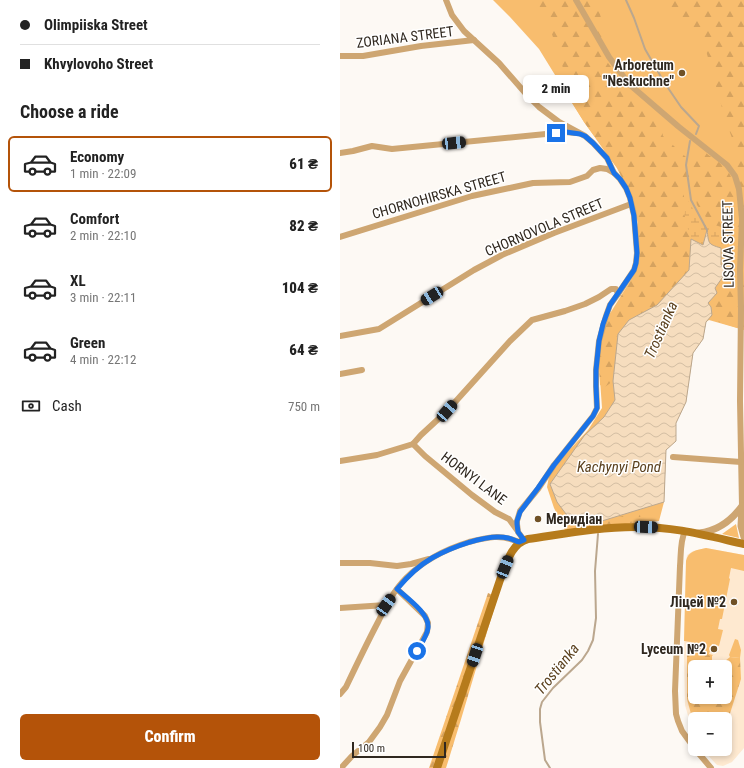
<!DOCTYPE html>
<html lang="en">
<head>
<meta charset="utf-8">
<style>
	:root { --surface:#fff; --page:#f6f6f6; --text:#222; --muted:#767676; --line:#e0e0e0; --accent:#b45309 }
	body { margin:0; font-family:"Roboto Condensed",sans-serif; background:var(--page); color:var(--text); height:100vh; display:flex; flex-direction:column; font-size:15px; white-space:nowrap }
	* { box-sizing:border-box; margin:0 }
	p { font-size:13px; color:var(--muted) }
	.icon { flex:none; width:22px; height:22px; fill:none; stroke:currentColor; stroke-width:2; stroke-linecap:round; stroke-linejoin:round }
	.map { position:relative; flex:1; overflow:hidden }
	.side { display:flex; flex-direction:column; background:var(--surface); width:340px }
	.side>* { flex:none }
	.banner { display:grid; align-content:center; height:88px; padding:0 20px; background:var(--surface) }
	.fabs { position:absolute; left:348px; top:660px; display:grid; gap:8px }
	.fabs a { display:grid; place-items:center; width:44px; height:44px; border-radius:6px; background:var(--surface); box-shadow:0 2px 6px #0003; font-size:20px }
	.scale { position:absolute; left:12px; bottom:10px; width:94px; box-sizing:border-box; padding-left:4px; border:2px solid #30281f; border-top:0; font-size:11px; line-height:14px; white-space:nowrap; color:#30281f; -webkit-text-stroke:3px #fff; paint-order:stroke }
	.end { position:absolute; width:18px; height:18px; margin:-9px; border:5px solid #1a73e8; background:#fff; box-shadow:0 0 0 2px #fff }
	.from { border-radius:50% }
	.bubble { position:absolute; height:28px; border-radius:6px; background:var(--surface); box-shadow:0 2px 6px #0003; font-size:13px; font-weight:800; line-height:28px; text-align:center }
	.car { position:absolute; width:12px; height:24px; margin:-12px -6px; border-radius:5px; box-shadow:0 0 3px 1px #0007; background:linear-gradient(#222 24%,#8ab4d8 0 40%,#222 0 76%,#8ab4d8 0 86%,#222 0) }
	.banner b { display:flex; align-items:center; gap:14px; height:38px; font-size:15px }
	.banner b+b { border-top:1px solid var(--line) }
	.banner i { width:10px; height:10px; background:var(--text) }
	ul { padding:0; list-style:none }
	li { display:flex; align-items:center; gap:12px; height:56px; margin:0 8px 6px; padding:0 12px; border:2px solid transparent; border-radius:6px }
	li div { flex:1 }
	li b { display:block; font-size:15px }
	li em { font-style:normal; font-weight:800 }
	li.on { border-color:var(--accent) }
	li>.icon { width:36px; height:36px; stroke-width:1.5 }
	h2 { padding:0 20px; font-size:18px; line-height:48px }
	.pay { display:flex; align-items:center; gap:10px; height:44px; padding:0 20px; font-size:15px }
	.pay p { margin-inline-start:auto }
	.button { display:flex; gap:8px; margin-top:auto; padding:8px 20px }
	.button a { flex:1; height:46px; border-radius:6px; background:var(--accent); color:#fff; font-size:16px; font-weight:800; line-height:46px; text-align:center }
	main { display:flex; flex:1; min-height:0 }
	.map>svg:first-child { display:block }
	.built { fill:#fee9d0; fill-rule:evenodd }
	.green { fill:#f8bd6e }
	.forest { fill:url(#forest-firs); fill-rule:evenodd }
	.wetland { fill:url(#wetland-marsh) }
	.water { fill:url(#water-waves); stroke:#bba78e }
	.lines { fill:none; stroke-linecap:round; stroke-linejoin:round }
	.stream { stroke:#bba78e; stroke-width:2 }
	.minor { stroke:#cea672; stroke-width:6 }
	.tertiary { stroke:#cea672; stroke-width:7 }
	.secondary { stroke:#b67b1c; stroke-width:8 }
	.route { stroke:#1a73e8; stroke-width:5 }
	.poi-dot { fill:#705126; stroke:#fff; stroke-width:1.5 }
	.labels { text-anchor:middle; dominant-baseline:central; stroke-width:3; stroke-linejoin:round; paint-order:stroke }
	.street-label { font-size:14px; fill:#30281f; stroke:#fff }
	.poi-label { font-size:14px; font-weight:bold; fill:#30281f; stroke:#fff; text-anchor:end }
	.water-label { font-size:15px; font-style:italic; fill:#5b411e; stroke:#fff }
</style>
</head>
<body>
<main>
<section class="side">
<div class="banner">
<b><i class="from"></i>Olimpiiska Street</b>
<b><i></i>Khvylovoho Street</b>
</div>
<h2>Choose a ride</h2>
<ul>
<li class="on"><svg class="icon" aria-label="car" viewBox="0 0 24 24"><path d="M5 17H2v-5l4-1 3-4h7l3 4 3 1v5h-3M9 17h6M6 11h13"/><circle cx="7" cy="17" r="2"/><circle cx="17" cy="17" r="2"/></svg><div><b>Economy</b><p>1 min · 22:09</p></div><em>61 ₴</em></li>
<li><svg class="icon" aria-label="car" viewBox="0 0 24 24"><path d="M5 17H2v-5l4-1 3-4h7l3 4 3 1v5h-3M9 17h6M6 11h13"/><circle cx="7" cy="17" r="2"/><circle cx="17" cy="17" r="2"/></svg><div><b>Comfort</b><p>2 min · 22:10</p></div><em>82 ₴</em></li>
<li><svg class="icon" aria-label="car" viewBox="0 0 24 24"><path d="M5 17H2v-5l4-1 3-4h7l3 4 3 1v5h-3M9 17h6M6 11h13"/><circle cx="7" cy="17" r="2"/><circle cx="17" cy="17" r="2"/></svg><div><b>XL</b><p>3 min · 22:11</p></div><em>104 ₴</em></li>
<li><svg class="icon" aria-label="car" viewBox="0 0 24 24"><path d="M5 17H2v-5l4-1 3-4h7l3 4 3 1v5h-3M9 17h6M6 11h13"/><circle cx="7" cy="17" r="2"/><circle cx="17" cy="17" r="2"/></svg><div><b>Green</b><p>4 min · 22:12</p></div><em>64 ₴</em></li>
</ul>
<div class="pay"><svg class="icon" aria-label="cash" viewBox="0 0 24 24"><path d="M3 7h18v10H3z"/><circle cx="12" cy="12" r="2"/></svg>Cash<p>750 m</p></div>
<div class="button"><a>Confirm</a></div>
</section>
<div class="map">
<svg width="404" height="768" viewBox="0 0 404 768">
	<defs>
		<pattern id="forest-firs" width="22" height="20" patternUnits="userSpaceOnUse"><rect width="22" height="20" fill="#f8bd6e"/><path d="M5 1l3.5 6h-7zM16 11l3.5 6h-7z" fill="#d5a25f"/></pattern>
		<pattern id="wetland-marsh" width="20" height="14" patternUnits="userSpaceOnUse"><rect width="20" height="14" fill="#f8bd6e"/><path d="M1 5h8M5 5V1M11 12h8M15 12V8" fill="none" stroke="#d5a25f"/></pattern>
		<pattern id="water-waves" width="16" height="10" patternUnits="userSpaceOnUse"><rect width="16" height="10" fill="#f6ddbe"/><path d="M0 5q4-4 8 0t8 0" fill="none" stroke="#d3bea3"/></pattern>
	</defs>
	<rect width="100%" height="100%" fill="#fdf9f4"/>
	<path class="built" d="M366 548 404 555V748L392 762 383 766 377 765 362 749H385V719H355V740L345 705 344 657 346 561 347 555 353 551ZM355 667H385V697H355Z"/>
	<g class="green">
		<polygon points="153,0 404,0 404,330 369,320 366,322 363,339 353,353 346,402 336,423 336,441 326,450 324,502 319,521 226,532 214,508 207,487 210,471 248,430 262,408 258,351 294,275 298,262 298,222 293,199 277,168 244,122 199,49 170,17"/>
		<polygon points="396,524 399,538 382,534"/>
		<path d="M366 548 404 555V571L391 568 389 578 390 579 382 619H380L378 629 383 630 379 646 372 644 369 654 373 655 372 656V661L381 663 379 667H366L363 652 351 642 344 641 346 561C348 551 357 550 366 548Z"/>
		<polygon points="395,639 398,640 401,650 400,658 390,657 389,655"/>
	</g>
	<g class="forest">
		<path d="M196 0H258L268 63 286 87 308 106 320 121 323 136 347 158 366 153C372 158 381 163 386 169 401 185 399 241 399 264L389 267 385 228 371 224 357 205 351 175 344 181V213L351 239 349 270 317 305 289 320 278 334 273 381 265 387 260 385 258 351 269 315 294 275 298 262V222L293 199 277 168 244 122 220 84 223 68 211 31Z"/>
		<polygon points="322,0 404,0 404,211 396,167 400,159 386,122 365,47"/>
		<polygon points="404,270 404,330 369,319 372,315 368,303 377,293 375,288 397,286"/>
		<path d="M294 514 300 515 301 521 300 522 261 526 260 524V521C272 518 283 516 294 514Z"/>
		<path d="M160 590C141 649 125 709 106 768H100Z"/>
		<polygon points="148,593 153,595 95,768 89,768"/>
		<path d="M347 648 367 654 370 656 369 662 380 665 390 657 400 658 401 679 385 729V719H355V729L347 699ZM355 667H385V697H355Z"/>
	</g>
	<path class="wetland" d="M349 201C353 210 359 219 368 225 372 227 376 228 379 231 386 239 388 261 387 271L384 266 381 265 371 245 369 242 367 231 363 245 351 239C348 227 340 212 349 201Z"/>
	<path class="water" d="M367 230C369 243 367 244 381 248V265L384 266 387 271 375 288 377 293 368 303 371 307 372 315 366 322 363 339 353 353 346 402 336 423V441L326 450 324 502 252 524 232 522 217 502 210 484 244 436 264 417 275 400 273 381 278 334 289 320 317 305 349 270 351 239 363 245Z"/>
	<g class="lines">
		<g class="stream">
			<polyline points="286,0 294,18 305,49 324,82 341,107 359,126 356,134"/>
			<polyline points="350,141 346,165 351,200 367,230 367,231"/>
			<polyline points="210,768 205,760 200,722 200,709 202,702 213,688 242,660 248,651 253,640 256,618 255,571 258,534"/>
		</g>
		<g class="minor">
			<polyline points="106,0 112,15 124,31 159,63 187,95 199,107 219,122 245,136 253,143 267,158 274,173 280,179 286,188 290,198 294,215 297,253 296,263 294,270 278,294"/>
			<polyline points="236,0 269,57 289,84 339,127 387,165 395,176 399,189 402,219 400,270 401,308 400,401 402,506"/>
			<polyline points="0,56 23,56 81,46 134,40"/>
			<polyline points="0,153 13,151 32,146 52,149 226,132 235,133"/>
			<polyline points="0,237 132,196 193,183 230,182 247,176 253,170 260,168 267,169 274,173"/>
			<polyline points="0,336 39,329 134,270 162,255 214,233 291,204"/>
			<polyline points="0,374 22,370"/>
			<polyline points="73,444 85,456 132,495 155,512 169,519 177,530"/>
			<polyline points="333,457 401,462"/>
			<polyline points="0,461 37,455 73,444 81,435 107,411 170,341 192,320 225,311 245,304 259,297 271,289 276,289 278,294 270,305 266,316 259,341 256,370 256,386 257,408 253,416 214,465 198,489 180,511 177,521 177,524 178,532 184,540"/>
			<path d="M345 531C340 541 341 555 340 566L335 691 336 714 338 721 342 731 355 749"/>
			<polyline points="0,563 30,563 57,566 71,564 89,559"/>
			<polyline points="0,608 46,605"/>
			<path d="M0 694 6 687C16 666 26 645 37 624 45 608 53 591 66 578 83 561 106 549 129 542 148 537 161 534 179 542"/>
			<polyline points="355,749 371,768"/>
			<polyline points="1,768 12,756 29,742 40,727 47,715 60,681 87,632 88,623 85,616 57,589"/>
		</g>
		<g class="tertiary">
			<polyline points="402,508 401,526 404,537"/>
			<path d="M359 533C378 531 391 521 402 506"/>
		</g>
		<path class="secondary" d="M97 768 160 580C166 565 171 543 188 539 223 534 259 527 295 527 332 526 368 536 404 544"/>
	</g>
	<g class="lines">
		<path class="route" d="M77 651C81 644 87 636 88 628 90 614 67 598 57 589 67 577 78 566 92 558 110 548 147 533 168 538 172 539 176 541 179 542L184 540 178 532 177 524V521L180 512 198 488 214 465 253 416 257 408 256 386V370L259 341 263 324 270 305 294 270 296 263 297 253 294 216 290 198 286 188 280 179 274 173 267 158 253 143 245 136 240 134 226 132 216 133"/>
	</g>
	<g class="poi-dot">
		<circle cx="342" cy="73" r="4"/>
		<circle cx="198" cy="519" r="4"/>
		<circle cx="394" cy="602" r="4"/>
		<circle cx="374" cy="649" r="4"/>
	</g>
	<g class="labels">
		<g class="street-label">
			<text transform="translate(65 37) rotate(-7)">ZORIANA STREET</text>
			<text transform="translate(99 195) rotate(-16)">CHORNOHIRSKA STREET</text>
			<text transform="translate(204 227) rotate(-23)">CHORNOVOLA STREET</text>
			<text transform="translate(388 244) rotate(-91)">LISOVA STREET</text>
			<text transform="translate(134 478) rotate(37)">HORNYI LANE</text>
		</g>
		<g class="poi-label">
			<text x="334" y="65">Arboretum<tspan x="334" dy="16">"Neskuchne"</tspan></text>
			<text x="206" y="519" text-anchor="start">Меридіан</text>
			<text x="386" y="602">Ліцей №2</text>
			<text x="366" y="649">Lyceum №2</text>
		</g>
		<g class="water-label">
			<text transform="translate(321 330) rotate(-66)">Trostianka</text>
			<text x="279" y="467">Kachynyi Pond</text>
			<text transform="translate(217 669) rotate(-51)">Trostianka</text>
		</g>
	</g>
</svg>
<div class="fabs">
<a>+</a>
<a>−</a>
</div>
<div class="scale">100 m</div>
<i class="end from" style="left:77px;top:651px"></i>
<i class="end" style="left:216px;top:133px"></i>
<div class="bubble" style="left:183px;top:75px;width:66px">2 min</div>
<i class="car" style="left:114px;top:143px;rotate:84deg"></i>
<i class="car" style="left:92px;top:296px;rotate:238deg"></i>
<i class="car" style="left:107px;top:411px;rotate:41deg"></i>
<i class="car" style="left:306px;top:527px;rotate:92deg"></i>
<i class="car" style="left:165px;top:567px;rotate:22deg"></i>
<i class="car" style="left:46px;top:605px;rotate:35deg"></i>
<i class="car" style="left:135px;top:655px;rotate:198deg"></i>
</div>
</main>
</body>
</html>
